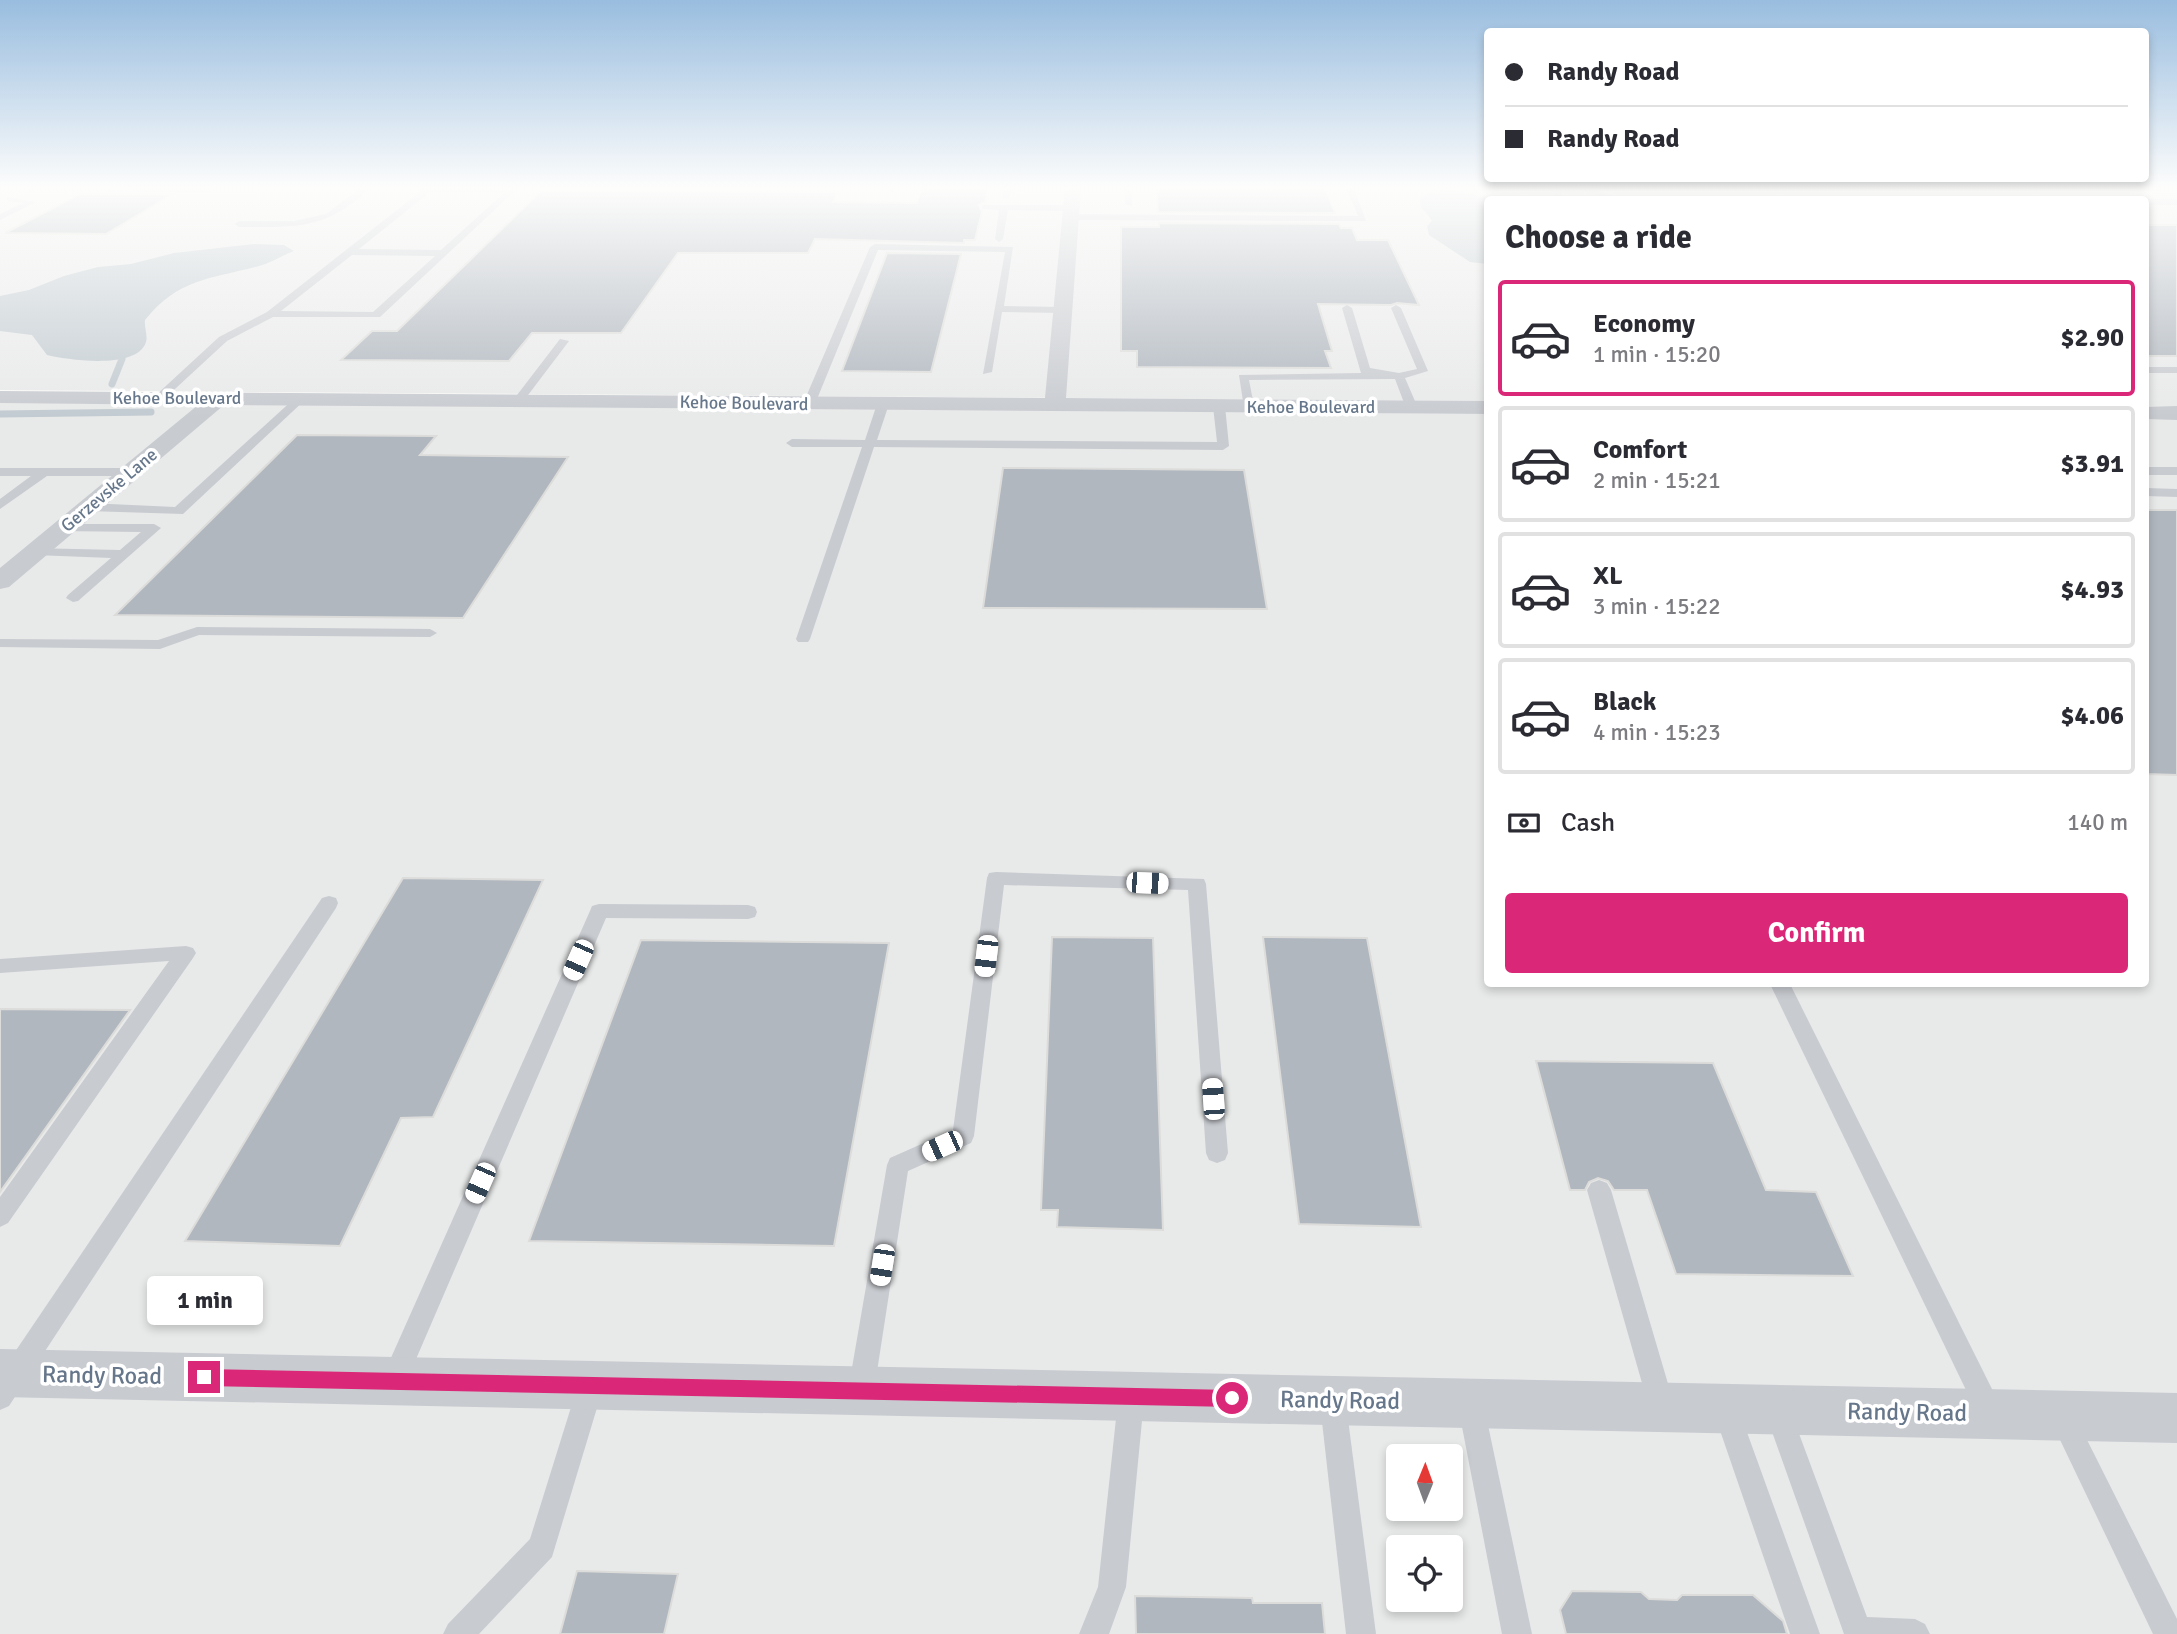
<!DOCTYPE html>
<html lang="en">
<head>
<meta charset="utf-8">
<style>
	:root { --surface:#fff; --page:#f7f7f7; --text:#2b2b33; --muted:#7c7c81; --line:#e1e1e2; --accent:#db2777 }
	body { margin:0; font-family:Signika,sans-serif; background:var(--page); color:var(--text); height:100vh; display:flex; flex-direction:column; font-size:26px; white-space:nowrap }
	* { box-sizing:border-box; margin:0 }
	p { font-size:23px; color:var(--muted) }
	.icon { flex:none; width:38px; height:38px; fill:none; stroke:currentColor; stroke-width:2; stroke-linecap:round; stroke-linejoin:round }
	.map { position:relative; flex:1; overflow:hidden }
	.sheet { position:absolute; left:1484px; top:196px; width:665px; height:791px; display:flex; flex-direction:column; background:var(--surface); border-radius:7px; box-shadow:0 4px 10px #0003 }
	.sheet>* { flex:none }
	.guide { position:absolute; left:1484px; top:28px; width:665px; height:154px; border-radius:7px; box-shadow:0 4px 10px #0003; display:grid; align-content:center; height:154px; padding:0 21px; background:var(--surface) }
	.needle { width:46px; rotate:1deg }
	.fabs { position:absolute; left:1386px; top:1444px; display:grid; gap:14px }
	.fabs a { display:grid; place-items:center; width:77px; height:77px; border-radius:7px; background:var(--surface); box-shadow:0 4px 10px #0003; font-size:35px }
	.end { position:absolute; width:32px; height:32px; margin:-16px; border:9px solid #db2777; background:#fff; box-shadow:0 0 0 4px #fff }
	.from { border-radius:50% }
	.bubble { position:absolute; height:49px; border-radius:7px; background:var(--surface); box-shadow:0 4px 10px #0003; font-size:23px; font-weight:800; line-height:49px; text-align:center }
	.car { position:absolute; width:21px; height:42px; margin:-21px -10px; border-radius:9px; box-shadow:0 0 5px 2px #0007; background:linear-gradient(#fff 24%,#345 0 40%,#fff 0 76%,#345 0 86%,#fff 0) }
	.guide b { display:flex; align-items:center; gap:24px; height:66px; font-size:26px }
	.guide b+b { border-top:2px solid var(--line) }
	.guide i { width:18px; height:18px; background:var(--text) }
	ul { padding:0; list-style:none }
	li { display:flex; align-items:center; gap:21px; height:116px; margin:0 14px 10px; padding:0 7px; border:4px solid var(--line); border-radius:7px }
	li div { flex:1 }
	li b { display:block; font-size:26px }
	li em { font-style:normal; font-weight:800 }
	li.on { border-color:var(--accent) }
	li>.icon { width:63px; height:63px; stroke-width:1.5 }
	h2 { padding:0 21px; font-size:32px; line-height:84px }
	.pay { display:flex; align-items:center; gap:18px; height:77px; padding:0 21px; font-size:26px }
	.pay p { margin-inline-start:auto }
	.cta { display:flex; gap:14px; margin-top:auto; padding:14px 21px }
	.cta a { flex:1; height:80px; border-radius:7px; background:var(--accent); color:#fff; font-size:28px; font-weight:800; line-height:80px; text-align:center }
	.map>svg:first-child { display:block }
	.built { fill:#e8e9e9; fill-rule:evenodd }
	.water { fill:#c2cbd1 }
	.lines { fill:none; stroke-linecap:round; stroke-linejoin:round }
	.stream { stroke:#c2cbd1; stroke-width:7 }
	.building { fill:#b0b7bf; stroke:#dcdcda; stroke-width:2 }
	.service { fill:#c8cbd0; fill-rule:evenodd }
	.minor { fill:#c8cbd0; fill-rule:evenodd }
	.route { fill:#db2777 }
	.labels { text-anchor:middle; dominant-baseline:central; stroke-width:7; stroke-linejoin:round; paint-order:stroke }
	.far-street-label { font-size:18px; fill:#67778b; stroke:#fff }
	.near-street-label { font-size:24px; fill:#67778b; stroke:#fff }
</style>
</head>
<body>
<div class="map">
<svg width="2177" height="1634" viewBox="0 0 2177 1634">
	<rect width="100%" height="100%" fill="#fafaf8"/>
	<g class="built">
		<polygon points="0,188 2177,188 2177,407 2146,407 2146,200 1488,200 1487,401 0,390"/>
		<path d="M0 402 1487 414 1488 984H2146V419H2177V1634H0ZM1398 1456H1451V1508H1398ZM1398 1547H1451V1600H1398Z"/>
	</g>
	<g class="water">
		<path d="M1443 191 1464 192 1489 199 1487 264 1470 262 1429 235 1427 226 1432 221C1426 210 1417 210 1421 196Z"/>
		<path d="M254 244 284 245 294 251C283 255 271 263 259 266 211 279 179 278 145 320 144 327 148 336 146 342 137 370 68 360 47 355L32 335 0 331V296L29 290 64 276 98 267 131 264 174 253Z"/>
	</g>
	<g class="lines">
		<g class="stream">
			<polyline points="112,384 122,359"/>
			<polyline points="0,414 151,412"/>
		</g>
	</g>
	<g class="building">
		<polygon points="921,188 988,188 985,202 979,205 982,212 975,240 964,240 964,243 815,239 808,253 678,253 621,333 532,333 509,361 341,360 372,331 397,331 541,191 838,192 833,202 917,203"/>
		<polygon points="1156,188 1325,188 1335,213 1158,212"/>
		<polygon points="80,194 173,194 106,234 5,233"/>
		<polygon points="1159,223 1339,224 1341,228 1352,228 1357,240 1388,240 1419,305 1397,303 1391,305 1318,304 1332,351 1325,351 1331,368 1137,367 1137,351 1121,351 1121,227 1159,227"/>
		<rect x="2146" y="225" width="31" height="131"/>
		<polygon points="887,253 961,254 931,372 842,371"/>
		<polygon points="297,435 436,436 420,455 568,457 463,618 115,615"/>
		<polygon points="1003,468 1244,470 1267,609 983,608"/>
		<polygon points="2146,510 2177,510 2177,775 2146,774"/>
		<polygon points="403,878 543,880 433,1117 401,1118 340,1246 185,1241"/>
		<polygon points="1052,937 1153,938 1163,1230 1057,1227 1058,1210 1041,1210"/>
		<polygon points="1263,937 1367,938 1421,1227 1299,1224"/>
		<polygon points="641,940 889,943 834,1246 529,1241"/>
		<polygon points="0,1009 130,1010 0,1192"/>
		<polygon points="1536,1061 1713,1063 1766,1190 1816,1192 1853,1276 1676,1274 1647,1190 1614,1190 1608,1181 1598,1178 1589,1182 1585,1190 1570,1190"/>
		<polygon points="577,1571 678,1574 664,1634 560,1634"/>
		<polygon points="1572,1591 1641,1592 1649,1599 1677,1600 1682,1595 1753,1595 1783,1621 1787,1634 1566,1634 1560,1610"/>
		<polygon points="1135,1596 1252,1598 1253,1603 1322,1603 1325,1634 1136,1634"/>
	</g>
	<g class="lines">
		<g class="service">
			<polygon points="0,188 218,188 210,192 0,191"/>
			<path d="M361 188H370C327 230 296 227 239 227L235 224 239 221H294L326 214Z"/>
			<path d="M425 188 516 190 380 317H273L227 341 163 400H155V396L219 337 267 312ZM430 192H505L441 250 359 249ZM352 255 435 256 373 312 281 311Z"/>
			<polygon points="889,188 897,188 892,192"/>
			<polygon points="1004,188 1012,188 1009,199 1002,197"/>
			<polygon points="1125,188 1133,188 1132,206 1125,204"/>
			<polygon points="1346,188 1354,188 1366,221 1070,220 1066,217 1070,214 1358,216"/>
			<polygon points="1589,188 1618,197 1727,200 1611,200 1583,191 1561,193 1566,200 1557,200 1551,191 1555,189"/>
			<polygon points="7,197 36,202 0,220 0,214 23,203 7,201"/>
			<rect x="2146" y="199" width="31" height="6"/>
			<polygon points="982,205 1071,205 1075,208 1071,211 1008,210 1003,239 999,242 995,239 999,210 982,209"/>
			<polygon points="875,244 1013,247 1004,306 1063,307 1068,310 1063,313 1002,312 992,372 983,374 1005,252 878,250 815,404 805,406 803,404 870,247"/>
			<polygon points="1347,305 1352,308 1370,368 1399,373 1417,369 1391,308 1396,305 1401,308 1428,371 1405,378 1418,408 1416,410 1406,408 1395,379 1249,380 1254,406 1244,408 1239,375 1361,373 1342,308"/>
			<polygon points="560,339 569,341 522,403 514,403 514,399"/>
			<rect x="2146" y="367" width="31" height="6"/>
			<polygon points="296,397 306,399 183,514 88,511 82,507 88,503 175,507"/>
			<polygon points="883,401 889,404 877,440 1217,442 1213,406 1219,403 1225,406 1229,446 1223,450 874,447 810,639 808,642 798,642 796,639 862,447 792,447 786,443 792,439 865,440 877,404"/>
			<rect x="2146" y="467" width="31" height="8"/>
			<polygon points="0,468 131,468 137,472 131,476 47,476 0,509 0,499 31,476 0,476"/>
			<polygon points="2146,488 2177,489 2177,497 2146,496"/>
			<polygon points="64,524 154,524 161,528 78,601 73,602 66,598 68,595 111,558 35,555 28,551 30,548 120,550 141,532 59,531 57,528"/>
			<polygon points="197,627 430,629 437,633 430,637 199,635 160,649 0,647 0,639 158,640"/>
			<polygon points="996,872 1204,879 1206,884 1228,1153 1225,1160 1217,1163 1209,1160 1206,1153 1188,890 1004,885 974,1136 971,1143 908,1171 874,1391 870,1400 861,1404 852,1400 848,1391 887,1165 890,1158 953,1130 987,878 989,873"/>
			<polygon points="329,896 336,898 338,903 336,908 9,1406 0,1410 0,1374 322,898"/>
			<polygon points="599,904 748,905 755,907 757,912 755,917 748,919 606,918 404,1387 395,1391 386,1387 382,1378 386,1369 590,911 592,906"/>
			<polygon points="186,946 193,948 196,953 193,958 8,1223 0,1227 0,1197 169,961 0,973 0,959"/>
			<polygon points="1770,984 1790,984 1998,1401 2002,1410 1998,1419 1989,1423 1980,1419"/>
			<polygon points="1599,1180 1607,1183 1611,1190 1674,1404 1670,1413 1661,1417 1652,1413 1648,1404 1587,1190 1591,1183"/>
			<polygon points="590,1375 599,1379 603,1388 552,1557 479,1634 443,1634 448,1624 530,1539 577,1388 581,1379"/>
			<polygon points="1131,1387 1140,1391 1144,1400 1126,1587 1109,1634 1079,1634 1098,1587 1118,1400 1122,1391"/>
			<polygon points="1333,1391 1342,1395 1346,1404 1376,1634 1346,1634 1320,1404 1324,1395"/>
			<polygon points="1471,1393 1480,1397 1484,1406 1532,1634 1502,1634 1458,1406 1462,1397"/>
			<polygon points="1778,1399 1787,1403 1791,1412 1867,1617 1915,1619 1925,1624 1930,1634 1844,1634 1765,1412 1769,1403"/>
			<polygon points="1727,1400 1736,1404 1740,1413 1820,1634 1790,1634 1714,1413 1718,1404"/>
			<polygon points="2064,1408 2073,1412 2177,1619 2177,1634 2153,1634 2051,1421 2055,1412"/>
		</g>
		<g class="minor">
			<polygon points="1065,188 1081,188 1066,398 1488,401 1488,414 224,405 9,587 0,589 0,568 198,405 0,403 0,391 1045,398"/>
			<polygon points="2177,406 2177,420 2146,419 2146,407"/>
			<polygon points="0,1349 2177,1393 2177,1443 0,1397"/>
		</g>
	</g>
	<linearGradient id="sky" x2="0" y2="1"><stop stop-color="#99bddf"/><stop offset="0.45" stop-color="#fdfdfc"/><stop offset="1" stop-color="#fdfdfc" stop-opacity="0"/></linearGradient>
	<rect width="2177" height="417" fill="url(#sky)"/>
	<polygon class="route" points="204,1369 1232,1390 1238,1392 1241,1398 1238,1404 1232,1407 204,1386 198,1383 196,1377 198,1372"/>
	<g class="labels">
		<g class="far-street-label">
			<text x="177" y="398">Kehoe Boulevard</text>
			<text transform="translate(744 403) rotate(1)">Kehoe Boulevard</text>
			<text x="1311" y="407">Kehoe Boulevard</text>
			<text transform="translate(109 490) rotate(-40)">Gerzevske Lane</text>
		</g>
		<g class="near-street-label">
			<text transform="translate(102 1375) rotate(1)">Randy Road</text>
			<text transform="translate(1340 1400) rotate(1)">Randy Road</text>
			<text transform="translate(1907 1412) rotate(1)">Randy Road</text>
		</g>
	</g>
</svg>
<div class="fabs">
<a><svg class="needle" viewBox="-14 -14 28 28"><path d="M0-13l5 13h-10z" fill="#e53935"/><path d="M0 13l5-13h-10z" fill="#7c7c81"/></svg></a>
<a><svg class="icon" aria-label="locate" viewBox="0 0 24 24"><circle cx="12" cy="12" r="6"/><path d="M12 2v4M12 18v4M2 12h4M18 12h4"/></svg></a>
</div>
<i class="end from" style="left:1232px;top:1398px"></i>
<i class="end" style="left:204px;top:1377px"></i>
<div class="bubble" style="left:147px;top:1276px;width:116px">1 min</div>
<i class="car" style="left:1147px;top:883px;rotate:92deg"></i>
<i class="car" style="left:986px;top:956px;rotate:187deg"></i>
<i class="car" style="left:578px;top:960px;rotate:204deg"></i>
<i class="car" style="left:1213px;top:1099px;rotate:356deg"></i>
<i class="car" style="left:942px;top:1146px;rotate:246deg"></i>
<i class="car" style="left:480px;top:1183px;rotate:204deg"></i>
<i class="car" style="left:882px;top:1265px;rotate:189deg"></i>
<div class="guide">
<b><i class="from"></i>Randy Road</b>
<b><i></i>Randy Road</b>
</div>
<section class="sheet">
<h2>Choose a ride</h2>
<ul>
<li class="on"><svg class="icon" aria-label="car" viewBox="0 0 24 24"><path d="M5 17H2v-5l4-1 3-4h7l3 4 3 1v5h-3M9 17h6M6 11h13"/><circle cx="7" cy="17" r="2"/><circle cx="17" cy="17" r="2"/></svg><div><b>Economy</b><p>1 min · 15:20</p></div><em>$2.90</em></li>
<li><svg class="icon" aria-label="car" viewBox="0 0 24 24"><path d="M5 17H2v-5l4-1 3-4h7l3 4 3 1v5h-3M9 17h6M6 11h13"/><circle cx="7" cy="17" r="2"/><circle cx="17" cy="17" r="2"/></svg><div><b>Comfort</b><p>2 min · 15:21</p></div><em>$3.91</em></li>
<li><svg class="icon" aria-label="car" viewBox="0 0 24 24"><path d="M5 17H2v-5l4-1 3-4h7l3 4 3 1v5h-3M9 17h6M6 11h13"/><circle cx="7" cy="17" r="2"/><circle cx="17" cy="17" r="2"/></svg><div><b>XL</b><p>3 min · 15:22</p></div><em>$4.93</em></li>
<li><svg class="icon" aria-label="car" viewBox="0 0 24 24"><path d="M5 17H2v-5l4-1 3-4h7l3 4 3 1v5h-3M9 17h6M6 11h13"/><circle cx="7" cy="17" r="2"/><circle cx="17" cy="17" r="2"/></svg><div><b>Black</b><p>4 min · 15:23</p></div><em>$4.06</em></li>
</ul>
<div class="pay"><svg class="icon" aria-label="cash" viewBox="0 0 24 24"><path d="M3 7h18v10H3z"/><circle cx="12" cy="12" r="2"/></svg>Cash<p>140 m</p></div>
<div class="cta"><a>Confirm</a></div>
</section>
</div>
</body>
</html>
